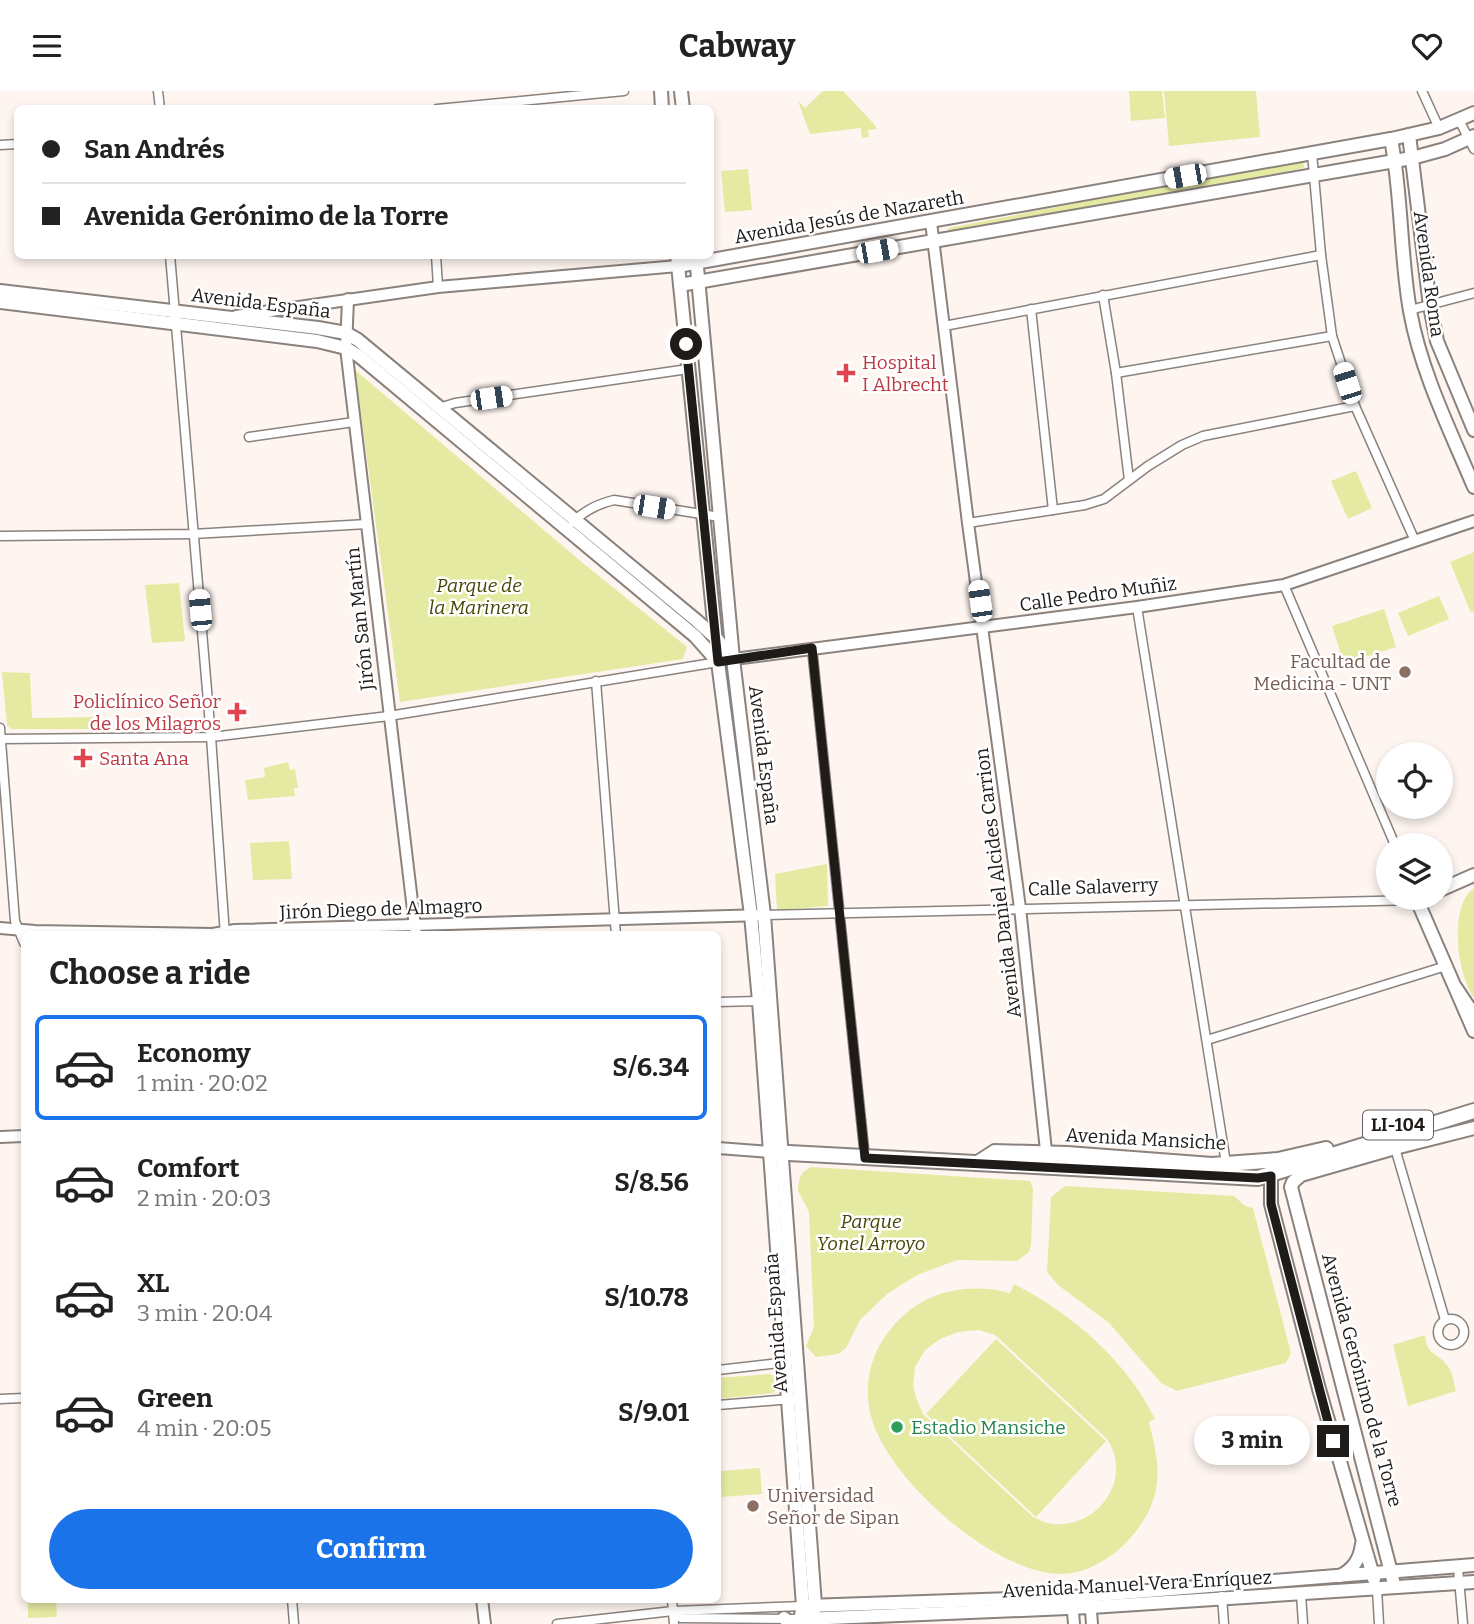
<!DOCTYPE html>
<html lang="en">
<head>
<meta charset="utf-8">
<style>
	:root { --surface:#fff; --page:#f2f2f2; --text:#222; --muted:#767676; --line:#e0e0e0; --accent:#1a73e8 }
	body { margin:0; font-family:Bitter,serif; background:var(--page); color:var(--text); height:100vh; display:flex; flex-direction:column; font-size:26px; white-space:nowrap }
	* { box-sizing:border-box; margin:0 }
	p { font-size:23px; color:var(--muted) }
	.icon { flex:none; width:38px; height:38px; fill:none; stroke:currentColor; stroke-width:2; stroke-linecap:round; stroke-linejoin:round }
	.map { position:relative; flex:1; overflow:hidden }
	.drawer { position:absolute; left:21px; top:840px; width:700px; height:672px; display:flex; flex-direction:column; background:var(--surface); border-radius:10px; box-shadow:0 4px 10px #0003 }
	.drawer>* { flex:none }
	.guide { position:absolute; left:14px; top:14px; width:700px; height:154px; border-radius:10px; box-shadow:0 4px 10px #0003; display:grid; align-content:center; height:154px; padding:0 28px; background:var(--surface) }
	.tools { position:absolute; left:1376px; top:651px; display:grid; gap:14px }
	.tools a { display:grid; place-items:center; width:77px; height:77px; border-radius:50%; background:var(--surface); box-shadow:0 4px 10px #0003; font-size:35px }
	.end { position:absolute; width:32px; height:32px; margin:-16px; border:9px solid #1e1b19; background:#fff; box-shadow:0 0 0 4px #fff }
	.from { border-radius:50% }
	.bubble { position:absolute; height:49px; border-radius:24px; background:var(--surface); box-shadow:0 4px 10px #0003; font-size:23px; font-weight:700; line-height:49px; text-align:center }
	.car { position:absolute; width:21px; height:42px; margin:-21px -10px; border-radius:9px; box-shadow:0 0 5px 2px #0007; background:linear-gradient(#fff 24%,#345 0 40%,#fff 0 76%,#345 0 86%,#fff 0) }
	.guide b { display:flex; align-items:center; gap:24px; height:66px; font-size:26px }
	.guide b+b { border-top:2px solid var(--line) }
	.guide i { width:18px; height:18px; background:var(--text) }
	ul { padding:0; list-style:none }
	li { display:flex; align-items:center; gap:21px; height:105px; margin:0 14px 10px; padding:0 14px; border:4px solid transparent; border-radius:10px }
	li div { flex:1 }
	li b { display:block; font-size:26px }
	li em { font-style:normal; font-weight:700 }
	li.on { border-color:var(--accent) }
	li>.icon { width:63px; height:63px; stroke-width:1.5 }
	h2 { padding:0 28px; font-size:32px; line-height:84px }
	.button { display:flex; gap:14px; margin-top:auto; padding:14px 28px }
	.button a { flex:1; height:80px; border-radius:42px; background:var(--accent); color:#fff; font-size:28px; font-weight:700; line-height:80px; text-align:center }
	header { display:flex; justify-content:space-between; align-items:center; height:91px; padding:0 28px; background:var(--surface); font-size:32px; font-weight:700 }
	.map>svg:first-child { display:block }
	.green { fill:#e5eaa3; fill-rule:evenodd }
	.lines { fill:none; stroke-linecap:round; stroke-linejoin:round }
	.minor-casing { stroke:#8a827d; stroke-width:11 }
	.tertiary-casing { stroke:#8a827d; stroke-width:14 }
	.secondary-casing { stroke:#8a827d; stroke-width:16 }
	.primary-casing { stroke:#8a827d; stroke-width:16 }
	.trunk-casing { stroke:#8a827d; stroke-width:18 }
	.minor { stroke:#fff; stroke-width:8 }
	.tertiary { stroke:#fff; stroke-width:10 }
	.secondary { stroke:#fff; stroke-width:12 }
	.primary { stroke:#fff; stroke-width:12 }
	.trunk { stroke:#fff; stroke-width:14 }
	.route { stroke:#1e1b19; stroke-width:9 }
	.health-dot { fill:#e0444e; stroke:#fff; stroke-width:2.5 }
	.education-dot { fill:#8d6e63; stroke:#fff; stroke-width:2.5 }
	.leisure-dot { fill:#2e9e5b; stroke:#fff; stroke-width:2.5 }
	.labels { text-anchor:middle; dominant-baseline:central; stroke-width:5; stroke-linejoin:round; paint-order:stroke }
	.shield { fill:#fff; stroke:#625f5e; stroke-width:2 }
	.shield-label { font-size:18px; font-weight:bold; fill:#1e1b19 }
	.street-label { font-size:19px; fill:#1e1b19; stroke:#fff }
	.health-label { font-size:19px; fill:#be3a42; stroke:#fff; text-anchor:start }
	.park-label { font-size:19px; font-style:italic; fill:#454706; stroke:#fff }
	.education-label { font-size:19px; fill:#785e54; stroke:#fff; text-anchor:end }
	.leisure-label { font-size:19px; fill:#27864d; stroke:#fff; text-anchor:start }
</style>
</head>
<body>
<header><svg class="icon" aria-label="menu" viewBox="0 0 24 24"><path d="M4 6h16M4 12h16M4 18h16"/></svg>Cabway<svg class="icon" aria-label="heart" viewBox="0 0 24 24"><path d="M12 20l-8-8c-3-5 5-10 8-4 3-6 11-1 8 4z"/></svg></header>
<div class="map">
<svg width="1474" height="1533" viewBox="0 0 1474 1533">
	<rect width="100%" height="100%" fill="#fef5f0"/>
	<g class="green">
		<polygon points="823,0 843,0 874,33 877,38 868,39 869,46 862,47 861,37 810,43 798,10 805,17"/>
		<polygon points="1129,0 1162,0 1165,27 1131,30"/>
		<polygon points="1164,0 1256,0 1260,46 1169,55"/>
		<polygon points="1303,68 1304,77 950,146 948,137"/>
		<polygon points="748,78 752,119 725,121 721,80"/>
		<polygon points="355,279 584,473 687,556 683,568 400,611"/>
		<polygon points="1356,380 1372,417 1348,428 1331,390"/>
		<polygon points="1474,461 1474,520 1471,522 1450,471"/>
		<polygon points="179,492 185,550 152,552 145,494"/>
		<polygon points="1439,505 1449,528 1408,545 1398,522"/>
		<polygon points="1384,518 1396,556 1344,573 1332,535"/>
		<polygon points="2,581 30,582 32,627 97,626 98,638 11,638 7,634"/>
		<polygon points="288,671 290,679 295,678 298,697 294,697 295,705 248,709 245,689 265,686 264,677"/>
		<polygon points="289,750 292,788 253,789 250,752"/>
		<polygon points="827,773 828,815 777,819 775,783"/>
		<path d="M1474 797V907C1457 884 1448 815 1474 797Z"/>
		<polygon points="811,1076 1030,1090 1033,1098 1031,1154 1029,1161 1017,1170 957,1169 917,1184 887,1203 860,1229 846,1257 838,1263 816,1266 806,1255 814,1236 809,1121 798,1100 799,1089 803,1081"/>
		<polygon points="1065,1095 1234,1105 1245,1115 1253,1117 1291,1262 1286,1272 1177,1300 1161,1292 1109,1232 1058,1194 1047,1181 1051,1106"/>
		<path d="M1014 1193C1071 1222 1127 1270 1155 1328L1149 1331C1161 1378 1164 1407 1132 1445 1116 1465 1086 1484 1059 1483 994 1481 894 1393 873 1332 861 1296 870 1261 894 1234 924 1200 967 1191 1010 1202ZM979 1239 995 1244 1106 1347C1134 1385 1100 1437 1054 1433 1047 1433 1040 1429 1033 1426L923 1323 917 1309 913 1295 915 1276 925 1259 940 1248 958 1241Z"/>
		<path d="M1425 1244C1426 1266 1441 1262 1449 1277 1453 1283 1454 1293 1456 1300L1408 1315 1393 1254Z"/>
		<polygon points="996,1248 1106,1350 1036,1426 926,1323"/>
		<polygon points="769,1283 776,1286 780,1293 773,1302 718,1308 718,1287"/>
		<polygon points="760,1377 762,1403 722,1406 720,1380"/>
		<polygon points="28,1509 56,1509 57,1526 28,1527"/>
	</g>
	<g class="lines">
		<defs>
			<g id="minor">
				<polyline points="158,0 160,18"/>
				<polyline points="1422,0 1439,37"/>
				<polyline points="437,18 624,0"/>
				<polyline points="1459,29 1474,58"/>
				<polyline points="0,54 18,53"/>
				<polyline points="1312,62 1321,164 1332,245 1355,315 1415,450"/>
				<polyline points="170,164 211,646 225,844"/>
				<polyline points="436,164 438,196"/>
				<polyline points="1103,204 1116,282 1129,389"/>
				<polyline points="1031,218 1053,419"/>
				<polyline points="1410,219 1474,202"/>
				<polyline points="944,235 1321,164"/>
				<polyline points="1116,282 1332,245"/>
				<polyline points="439,317 455,312 688,278"/>
				<polyline points="249,346 354,331"/>
				<path d="M573 431C585 419 597 413 614 409L720 426"/>
				<polyline points="968,432 1085,414 1104,408 1148,375 1182,354 1203,345 1355,315"/>
				<polyline points="0,445 193,443 367,433"/>
				<polyline points="1284,494 1395,754"/>
				<polyline points="1137,516 1226,1072"/>
				<polyline points="812,557 865,1067"/>
				<polyline points="596,590 616,844"/>
				<polyline points="0,637 15,830 24,852"/>
				<polyline points="0,648 211,646 389,625 718,571"/>
				<polyline points="764,824 1417,809 1416,807"/>
				<polyline points="718,911 759,910"/>
				<polyline points="1207,949 1446,875"/>
				<polyline points="1395,1057 1445,1229"/>
				<circle cx="1451" cy="1241" r="13"/>
				<polyline points="718,1279 788,1271"/>
				<polyline points="0,1308 24,1307"/>
				<polyline points="718,1314 791,1308"/>
				<polyline points="1458,1477 1463,1533"/>
				<polyline points="1377,1498 1379,1533"/>
				<polyline points="1301,1503 1303,1533"/>
				<polyline points="1222,1505 1224,1533"/>
				<polyline points="292,1508 294,1533"/>
				<polyline points="672,1508 674,1533"/>
				<polyline points="673,1520 681,1527 801,1528"/>
				<polyline points="557,1533 673,1520 803,1515"/>
			</g>
			<g id="tertiary">
				<polyline points="931,131 968,432 1020,817 1047,1069"/>
				<polyline points="348,208 346,257 416,844"/>
				<polyline points="236,225 438,196 678,175"/>
				<polyline points="726,569 1137,516 1284,494 1474,430"/>
				<polyline points="0,837 35,840 213,843 235,839 764,824"/>
				<polyline points="0,1046 24,1045"/>
				<polyline points="718,1057 770,1061"/>
				<polyline points="482,1508 485,1533"/>
				<polyline points="1090,1508 1092,1533"/>
				<polyline points="1072,1509 1074,1533"/>
			</g>
			<g id="secondary">
				<polyline points="661,0 662,18"/>
				<polyline points="681,0 683,18"/>
				<polyline points="1409,44 1430,215 1437,250 1474,339"/>
				<path d="M1391 48C1402 105 1400 163 1410 220 1421 281 1450 339 1474 396"/>
				<polyline points="677,164 718,571"/>
				<polyline points="696,165 733,568"/>
				<polyline points="678,175 1391,48 1439,37 1474,22"/>
				<polyline points="680,194 1412,67 1445,58 1474,45"/>
				<polyline points="1440,799 1474,784"/>
				<polyline points="1422,807 1417,809 1474,940"/>
				<polyline points="1274,1076 1271,1085 1271,1113 1319,1298 1374,1488"/>
				<path d="M1340 1485C1354 1478 1360 1468 1362 1453"/>
				<polyline points="1393,1489 1291,1096 1293,1091 1301,1084 1395,1057 1474,1037"/>
				<polyline points="807,1515 1072,1506 1474,1474"/>
				<polyline points="804,1528 1091,1516 1474,1491"/>
			</g>
			<g id="primary">
				<polyline points="0,200 318,237 346,242 358,249 697,530 716,547 733,568 764,824 815,1514 811,1533"/>
				<polyline points="0,211 317,250 346,257 359,265 695,545 718,571 751,824 759,910 803,1515 799,1533"/>
				<polyline points="1456,897 1474,924"/>
				<polyline points="784,1527 790,1533"/>
			</g>
			<g id="trunk">
				<polyline points="770,1061 1258,1087 1474,1020"/>
				<polyline points="978,1072 995,1061 1067,1063 1212,1074 1278,1069 1326,1058"/>
			</g>
		</defs>
		<use href="#minor" class="minor-casing"/>
		<use href="#tertiary" class="tertiary-casing"/>
		<use href="#secondary" class="secondary-casing"/>
		<use href="#primary" class="primary-casing"/>
		<use href="#trunk" class="trunk-casing"/>
		<use href="#minor" class="minor"/>
		<use href="#tertiary" class="tertiary"/>
		<use href="#secondary" class="secondary"/>
		<use href="#primary" class="primary"/>
		<use href="#trunk" class="trunk"/>
	</g>
	<g class="lines">
		<polyline class="route" points="686,253 718,571 812,557 865,1067 1258,1087 1271,1085 1271,1113 1333,1350"/>
	</g>
	<g class="health-dot">
		<path d="M842.5 271.5h7v7h7v7h-7v7h-7v-7h-7v-7h7z"/>
		<path d="M233.5 610.5h7v7h7v7h-7v7h-7v-7h-7v-7h7z"/>
		<path d="M79.5 656.5h7v7h7v7h-7v7h-7v-7h-7v-7h7z"/>
	</g>
	<g class="education-dot">
		<circle cx="1405" cy="581" r="7"/>
		<circle cx="753" cy="1415" r="7"/>
	</g>
	<circle class="leisure-dot" cx="897" cy="1336" r="7"/>
	<g class="labels">
		<rect class="shield" x="1363" y="1019.5" width="70" height="29" rx="5"/>
		<g class="shield-label">
			<text x="1398" y="1034">LI-104</text>
		</g>
		<g class="street-label">
			<text transform="translate(849 126) rotate(-10)">Avenida Jesús de Nazareth</text>
			<text transform="translate(1429 183) rotate(82)">Avenida Roma</text>
			<text transform="translate(261 212) rotate(7)">Avenida España</text>
			<text transform="translate(1098 503) rotate(-8)">Calle Pedro Muñiz</text>
			<text transform="translate(360 528) rotate(-96)">Jirón San Martín</text>
			<text transform="translate(764 664) rotate(83)">Avenida España</text>
			<text transform="translate(998 792) rotate(-97)">Avenida Daniel Alcides Carrion</text>
			<text transform="translate(1093 796) rotate(-2)">Calle Salaverry</text>
			<text transform="translate(381 818) rotate(-2)">Jirón Diego de Almagro</text>
			<text transform="translate(1146 1048) rotate(3)">Avenida Mansiche</text>
			<text transform="translate(776 1232) rotate(-94)">Avenida España</text>
			<text transform="translate(1362 1289) rotate(75)">Avenida Gerónimo de la Torre</text>
			<text transform="translate(1137 1493) rotate(-3)">Avenida Manuel Vera Enríquez</text>
		</g>
		<g class="health-label">
			<text x="862" y="271">Hospital<tspan x="862" dy="22">I Albrecht</tspan></text>
			<text x="221" y="610" text-anchor="end">Policlínico Señor<tspan x="221" dy="22">de los Milagros</tspan></text>
			<text x="99" y="667">Santa Ana</text>
		</g>
		<g class="park-label">
			<text x="479" y="494">Parque de<tspan x="479" dy="22">la Marinera</tspan></text>
			<text x="871" y="1130">Parque<tspan x="871" dy="22">Yonel Arroyo</tspan></text>
		</g>
		<g class="education-label">
			<text x="1391" y="570">Facultad de<tspan x="1391" dy="22">Medicina - UNT</tspan></text>
			<text x="767" y="1404" text-anchor="start">Universidad<tspan x="767" dy="22">Señor de Sipan</tspan></text>
		</g>
		<g class="leisure-label">
			<text x="911" y="1336">Estadio Mansiche</text>
		</g>
	</g>
</svg>
<div class="tools">
<a><svg class="icon" aria-label="locate" viewBox="0 0 24 24"><circle cx="12" cy="12" r="6"/><path d="M12 2v4M12 18v4M2 12h4M18 12h4"/></svg></a>
<a><svg class="icon" aria-label="layers" viewBox="0 0 24 24"><path d="M12 4l9 5-9 5-9-5zM3 14l9 5 9-5"/></svg></a>
</div>
<i class="end from" style="left:686px;top:253px"></i>
<i class="end" style="left:1333px;top:1350px"></i>
<div class="bubble" style="left:1194px;top:1325px;width:116px">3 min</div>
<i class="car" style="left:1185px;top:85px;rotate:260deg"></i>
<i class="car" style="left:877px;top:160px;rotate:80deg"></i>
<i class="car" style="left:1347px;top:292px;rotate:342deg"></i>
<i class="car" style="left:491px;top:307px;rotate:82deg"></i>
<i class="car" style="left:654px;top:416px;rotate:99deg"></i>
<i class="car" style="left:980px;top:510px;rotate:352deg"></i>
<i class="car" style="left:200px;top:519px;rotate:355deg"></i>
<div class="guide">
<b><i class="from"></i>San Andrés</b>
<b><i></i>Avenida Gerónimo de la Torre</b>
</div>
<section class="drawer">
<h2>Choose a ride</h2>
<ul>
<li class="on"><svg class="icon" aria-label="car" viewBox="0 0 24 24"><path d="M5 17H2v-5l4-1 3-4h7l3 4 3 1v5h-3M9 17h6M6 11h13"/><circle cx="7" cy="17" r="2"/><circle cx="17" cy="17" r="2"/></svg><div><b>Economy</b><p>1 min · 20:02</p></div><em>S/6.34</em></li>
<li><svg class="icon" aria-label="car" viewBox="0 0 24 24"><path d="M5 17H2v-5l4-1 3-4h7l3 4 3 1v5h-3M9 17h6M6 11h13"/><circle cx="7" cy="17" r="2"/><circle cx="17" cy="17" r="2"/></svg><div><b>Comfort</b><p>2 min · 20:03</p></div><em>S/8.56</em></li>
<li><svg class="icon" aria-label="car" viewBox="0 0 24 24"><path d="M5 17H2v-5l4-1 3-4h7l3 4 3 1v5h-3M9 17h6M6 11h13"/><circle cx="7" cy="17" r="2"/><circle cx="17" cy="17" r="2"/></svg><div><b>XL</b><p>3 min · 20:04</p></div><em>S/10.78</em></li>
<li><svg class="icon" aria-label="car" viewBox="0 0 24 24"><path d="M5 17H2v-5l4-1 3-4h7l3 4 3 1v5h-3M9 17h6M6 11h13"/><circle cx="7" cy="17" r="2"/><circle cx="17" cy="17" r="2"/></svg><div><b>Green</b><p>4 min · 20:05</p></div><em>S/9.01</em></li>
</ul>
<div class="button"><a>Confirm</a></div>
</section>
</div>
</body>
</html>
